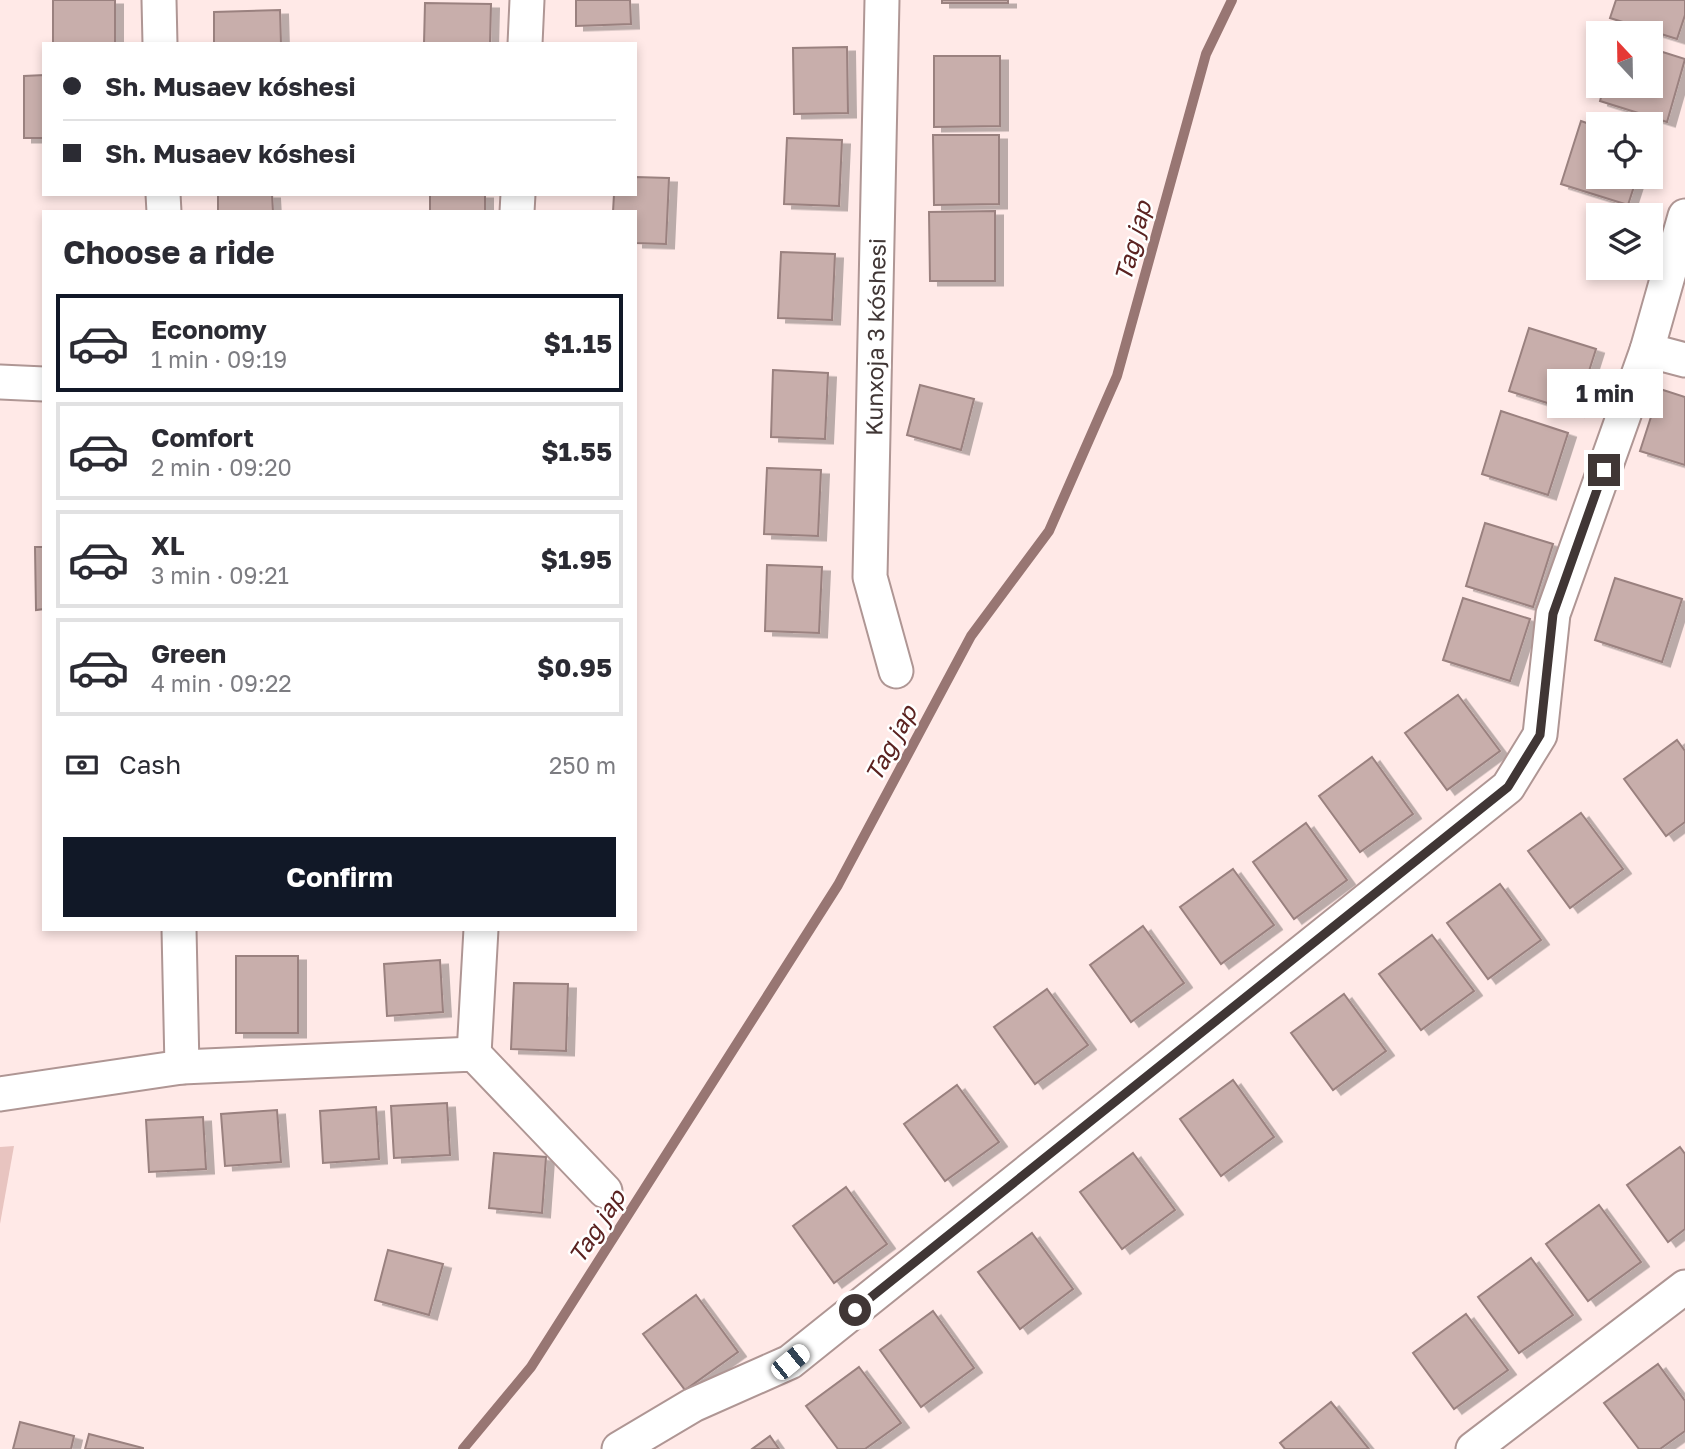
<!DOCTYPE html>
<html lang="en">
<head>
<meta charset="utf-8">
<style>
	:root { --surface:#fff; --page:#f7f7f7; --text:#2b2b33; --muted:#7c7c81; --line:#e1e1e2; --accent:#111827 }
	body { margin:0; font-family:"Golos Text",sans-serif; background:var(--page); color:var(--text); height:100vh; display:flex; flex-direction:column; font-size:26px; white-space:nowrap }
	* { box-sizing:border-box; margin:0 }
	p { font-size:23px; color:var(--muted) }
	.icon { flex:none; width:38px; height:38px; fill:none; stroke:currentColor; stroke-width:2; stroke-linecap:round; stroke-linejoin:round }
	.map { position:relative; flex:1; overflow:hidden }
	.panel { position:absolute; left:42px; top:210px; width:595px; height:721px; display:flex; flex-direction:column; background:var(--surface); border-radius:0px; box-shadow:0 4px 10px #0003 }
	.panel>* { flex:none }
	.guide { position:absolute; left:42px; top:42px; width:595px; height:154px; border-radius:0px; box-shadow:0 4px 10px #0003; display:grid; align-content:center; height:154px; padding:0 21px; background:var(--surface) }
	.needle { width:46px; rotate:338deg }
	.tools { position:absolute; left:1586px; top:21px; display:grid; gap:14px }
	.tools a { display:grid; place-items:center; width:77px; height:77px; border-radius:0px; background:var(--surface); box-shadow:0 4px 10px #0003; font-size:35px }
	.end { position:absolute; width:32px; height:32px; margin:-16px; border:9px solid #403635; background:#fff; box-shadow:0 0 0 4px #fff }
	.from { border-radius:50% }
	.bubble { position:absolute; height:49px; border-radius:0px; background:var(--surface); box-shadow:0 4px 10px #0003; font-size:23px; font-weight:700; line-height:49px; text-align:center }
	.car { position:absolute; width:21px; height:42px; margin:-21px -10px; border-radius:9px; box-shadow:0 0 5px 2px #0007; background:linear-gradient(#fff 24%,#345 0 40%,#fff 0 76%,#345 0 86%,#fff 0) }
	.guide b { display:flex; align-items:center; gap:24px; height:66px; font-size:26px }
	.guide b+b { border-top:2px solid var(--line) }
	.guide i { width:18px; height:18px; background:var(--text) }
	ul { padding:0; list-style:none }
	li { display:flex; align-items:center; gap:21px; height:98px; margin:0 14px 10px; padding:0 7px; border:4px solid var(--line); border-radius:0px }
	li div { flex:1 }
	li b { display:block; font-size:26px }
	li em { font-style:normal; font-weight:700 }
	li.current { border-color:var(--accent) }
	li>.icon { width:63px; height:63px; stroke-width:1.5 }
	h2 { padding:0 21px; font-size:32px; line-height:84px }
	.pay { display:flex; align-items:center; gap:18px; height:77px; padding:0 21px; font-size:26px }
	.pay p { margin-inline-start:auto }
	.cta { display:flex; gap:14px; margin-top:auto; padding:14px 21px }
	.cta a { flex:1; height:80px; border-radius:0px; background:var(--accent); color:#fff; font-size:28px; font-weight:700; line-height:80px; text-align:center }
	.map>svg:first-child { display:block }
	.green { fill:#e8c4c0 }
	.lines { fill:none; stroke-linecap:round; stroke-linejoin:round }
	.stream { stroke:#987673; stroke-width:10 }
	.building { fill:#c8aeab; stroke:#9a817f; stroke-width:2; filter:url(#shadow) }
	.minor-casing { stroke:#af9694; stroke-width:37 }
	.minor { stroke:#fff; stroke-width:33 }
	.route { stroke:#403635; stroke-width:9 }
	.labels { text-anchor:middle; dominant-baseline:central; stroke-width:5; stroke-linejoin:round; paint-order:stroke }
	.street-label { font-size:23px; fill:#403635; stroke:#fff }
	.water-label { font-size:24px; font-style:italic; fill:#5b2220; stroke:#fff }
</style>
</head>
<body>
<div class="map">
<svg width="1685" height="1449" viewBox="0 0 1685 1449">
	<defs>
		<filter id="shadow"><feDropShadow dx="8" dy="4.5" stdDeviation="0" flood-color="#0004"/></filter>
	</defs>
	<rect width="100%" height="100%" fill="#ffe9e7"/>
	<polygon class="green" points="14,1146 0,1224 0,1147"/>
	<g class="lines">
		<polyline class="stream" points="463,1449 531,1367 838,885 971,636 1049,531 1117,376 1206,54 1232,0"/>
	</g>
	<g class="building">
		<rect x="53" y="0" width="62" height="44"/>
		<polygon points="576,0 630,0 631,24 576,26"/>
		<rect x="942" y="0" width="66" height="3"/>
		<polygon points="1616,0 1685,0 1685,15 1677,39 1610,18"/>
		<polygon points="425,3 491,4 490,44 424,44"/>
		<polygon points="280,10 281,44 214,44 214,12"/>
		<polygon points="847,47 848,113 794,114 793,48"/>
		<polygon points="1650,48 1685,59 1667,122 1600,101 1604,86 1650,86"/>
		<polygon points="934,56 1000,56 1000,126 934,127"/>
		<polygon points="44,75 44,138 24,138 24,76"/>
		<polygon points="1581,121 1598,127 1598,177 1637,177 1628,205 1561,184"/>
		<polygon points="933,135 999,135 999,204 934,205"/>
		<polygon points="787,138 842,140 839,206 784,204"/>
		<polygon points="635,177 669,178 666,244 635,243 635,212 613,212 614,194 635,194"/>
		<polygon points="218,194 272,194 273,212 218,212"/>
		<rect x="430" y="194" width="55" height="18"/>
		<polygon points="995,211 995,281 930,281 929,212"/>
		<polygon points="781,252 835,254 832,320 778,318"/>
		<polygon points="1529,328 1596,349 1576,412 1509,391"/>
		<polygon points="773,370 828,373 825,439 771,437"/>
		<polygon points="920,385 974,399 961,450 907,435"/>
		<polygon points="1660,389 1685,397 1685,465 1640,451"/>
		<polygon points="1501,411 1568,433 1548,495 1482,474"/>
		<polygon points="767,468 821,470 818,536 764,534"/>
		<polygon points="1485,523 1553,544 1533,607 1466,586"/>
		<polygon points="35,547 44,547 44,609 36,610"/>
		<polygon points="767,565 822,567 819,633 765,631"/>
		<polygon points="1615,578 1682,599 1662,662 1595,640"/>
		<polygon points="1463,598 1530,619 1510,681 1443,660"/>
		<polygon points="1458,695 1500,751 1447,790 1405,733"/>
		<polygon points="1677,740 1685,751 1685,822 1666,836 1624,779"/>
		<polygon points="1372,757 1413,814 1360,852 1319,796"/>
		<polygon points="1581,813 1623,869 1570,908 1528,851"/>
		<polygon points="1306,823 1347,880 1294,919 1253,862"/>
		<polygon points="1233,869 1274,925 1221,964 1180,907"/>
		<polygon points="1500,884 1541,940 1488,979 1447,923"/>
		<polygon points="1143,926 1184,983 1131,1022 1090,965"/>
		<polygon points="1432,935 1474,991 1421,1030 1379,974"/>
		<rect x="236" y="956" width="62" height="77"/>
		<polygon points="440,960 443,1012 387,1016 384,964"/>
		<polygon points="514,983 568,984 566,1051 511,1049"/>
		<polygon points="1047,989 1088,1045 1035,1084 994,1027"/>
		<polygon points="1344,994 1386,1051 1333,1090 1291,1033"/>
		<polygon points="1233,1080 1274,1137 1221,1176 1180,1119"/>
		<polygon points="957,1085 999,1142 945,1181 904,1124"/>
		<polygon points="447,1103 450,1155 394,1158 391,1106"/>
		<polygon points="376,1107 379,1159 323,1163 320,1111"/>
		<polygon points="277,1110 281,1162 225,1166 221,1114"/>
		<polygon points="203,1117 206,1169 149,1172 146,1120"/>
		<polygon points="1680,1147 1685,1154 1685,1229 1668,1242 1627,1185"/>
		<polygon points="494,1153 546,1157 542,1213 489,1208"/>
		<polygon points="1133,1153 1175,1210 1122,1249 1080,1192"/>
		<polygon points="846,1187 887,1244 834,1283 793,1226"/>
		<polygon points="1599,1205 1641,1262 1588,1301 1546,1244"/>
		<polygon points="1032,1233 1073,1289 1020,1329 978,1272"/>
		<polygon points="388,1250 443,1264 429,1315 375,1300"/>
		<polygon points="1531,1258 1573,1315 1519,1353 1478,1297"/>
		<polygon points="696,1295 738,1352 685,1390 643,1334"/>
		<polygon points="933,1311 974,1368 921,1407 880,1350"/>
		<polygon points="1466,1314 1508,1370 1454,1409 1413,1353"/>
		<polygon points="1658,1364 1685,1401 1685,1431 1660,1449 1639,1449 1604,1403"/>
		<polygon points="859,1367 901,1423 865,1449 838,1449 806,1406"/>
		<polygon points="1331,1402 1369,1449 1285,1449 1280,1443"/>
		<polygon points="20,1422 74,1436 71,1449 13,1449"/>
		<polygon points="89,1434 143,1448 143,1449 85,1449"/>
		<polygon points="770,1436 779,1449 752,1449"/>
	</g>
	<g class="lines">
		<defs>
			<g id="minor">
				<polyline points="159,0 160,44"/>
				<polyline points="882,0 870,577 896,671"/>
				<polyline points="525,44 527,0"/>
				<polyline points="163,194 164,212"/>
				<polyline points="517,212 518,194"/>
				<polyline points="1647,350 1685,360"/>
				<polyline points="0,382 44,384"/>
				<polyline points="179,929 182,1067"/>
				<polyline points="474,1054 481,929"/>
				<polyline points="0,1094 182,1067 474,1054 605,1191"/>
				<polyline points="619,1449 693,1405 790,1362 1508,787 1540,735 1553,614 1647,350 1685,216"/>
				<polyline points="1473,1449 1685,1287"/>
			</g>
		</defs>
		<use href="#minor" class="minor-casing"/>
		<use href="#minor" class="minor"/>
	</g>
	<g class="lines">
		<polyline class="route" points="855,1310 1508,787 1540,735 1553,614 1604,470"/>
	</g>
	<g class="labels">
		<g class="street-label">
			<text transform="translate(875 337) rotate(-89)">Kunxoja 3 kóshesi</text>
		</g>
		<g class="water-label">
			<text transform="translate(1132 241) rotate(-75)">Tag jap</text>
			<text transform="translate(890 743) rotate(-62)">Tag jap</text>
			<text transform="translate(596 1226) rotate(-57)">Tag jap</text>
		</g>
	</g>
</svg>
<div class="tools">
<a><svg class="needle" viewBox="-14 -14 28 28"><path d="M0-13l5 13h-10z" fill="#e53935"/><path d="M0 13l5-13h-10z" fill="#7c7c81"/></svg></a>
<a><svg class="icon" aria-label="locate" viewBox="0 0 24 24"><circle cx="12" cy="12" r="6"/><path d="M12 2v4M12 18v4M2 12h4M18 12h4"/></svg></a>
<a><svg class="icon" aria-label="layers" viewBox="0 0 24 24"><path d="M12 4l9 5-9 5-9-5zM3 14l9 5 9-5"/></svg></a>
</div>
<i class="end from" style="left:855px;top:1310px"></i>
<i class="end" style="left:1604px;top:470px"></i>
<div class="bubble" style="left:1547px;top:369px;width:116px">1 min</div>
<i class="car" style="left:790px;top:1362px;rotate:51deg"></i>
<div class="guide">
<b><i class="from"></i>Sh. Musaev kóshesi</b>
<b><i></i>Sh. Musaev kóshesi</b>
</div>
<section class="panel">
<h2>Choose a ride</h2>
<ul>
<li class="current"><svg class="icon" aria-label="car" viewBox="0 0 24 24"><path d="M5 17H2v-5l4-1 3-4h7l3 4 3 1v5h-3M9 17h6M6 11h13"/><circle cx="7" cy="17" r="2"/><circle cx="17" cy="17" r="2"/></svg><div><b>Economy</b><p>1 min · 09:19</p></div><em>$1.15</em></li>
<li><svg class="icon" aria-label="car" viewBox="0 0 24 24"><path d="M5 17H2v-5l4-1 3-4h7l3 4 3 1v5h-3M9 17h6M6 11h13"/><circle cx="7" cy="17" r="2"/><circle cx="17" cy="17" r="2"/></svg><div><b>Comfort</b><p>2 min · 09:20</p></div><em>$1.55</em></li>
<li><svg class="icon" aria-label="car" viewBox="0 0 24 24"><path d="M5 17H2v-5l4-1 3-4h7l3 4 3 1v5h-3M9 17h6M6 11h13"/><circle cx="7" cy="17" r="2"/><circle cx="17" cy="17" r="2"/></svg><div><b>XL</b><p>3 min · 09:21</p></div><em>$1.95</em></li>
<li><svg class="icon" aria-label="car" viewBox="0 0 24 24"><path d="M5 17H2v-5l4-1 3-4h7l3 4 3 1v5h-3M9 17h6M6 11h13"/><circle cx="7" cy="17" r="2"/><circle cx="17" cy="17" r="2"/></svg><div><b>Green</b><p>4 min · 09:22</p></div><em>$0.95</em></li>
</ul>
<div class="pay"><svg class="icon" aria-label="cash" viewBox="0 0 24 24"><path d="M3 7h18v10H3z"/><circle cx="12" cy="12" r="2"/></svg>Cash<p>250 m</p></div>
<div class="cta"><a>Confirm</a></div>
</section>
</div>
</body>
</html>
